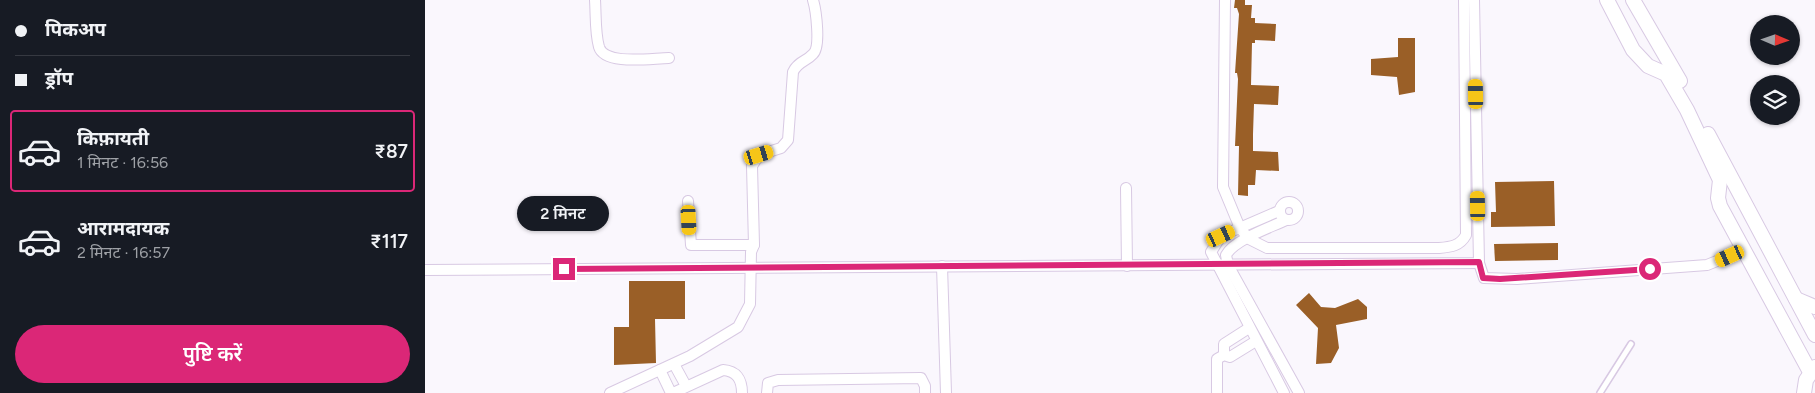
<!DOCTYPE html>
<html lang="hi">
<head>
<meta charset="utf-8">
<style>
	:root { --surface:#171b24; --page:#20242c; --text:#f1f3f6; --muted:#9ea1a6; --line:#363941; --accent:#db2777 }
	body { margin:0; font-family:Figtree,"Noto Sans Devanagari",sans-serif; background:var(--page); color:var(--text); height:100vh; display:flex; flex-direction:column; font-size:19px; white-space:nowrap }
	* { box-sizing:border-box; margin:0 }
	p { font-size:16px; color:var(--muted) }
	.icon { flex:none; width:28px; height:28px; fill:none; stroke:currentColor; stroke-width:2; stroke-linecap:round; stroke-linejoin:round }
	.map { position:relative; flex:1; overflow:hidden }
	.drawer { display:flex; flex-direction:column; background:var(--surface); width:425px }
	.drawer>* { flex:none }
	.top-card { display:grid; align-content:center; height:110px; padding:0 15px; background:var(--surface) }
	.needle { width:32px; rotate:92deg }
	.tools { position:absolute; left:1325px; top:15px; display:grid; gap:10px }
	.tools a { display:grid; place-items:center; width:50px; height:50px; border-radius:50%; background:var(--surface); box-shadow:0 1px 4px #0004; font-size:25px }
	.end { position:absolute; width:22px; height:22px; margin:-11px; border:6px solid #db2777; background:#fff; box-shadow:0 0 0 2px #fff }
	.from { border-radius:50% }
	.bubble { position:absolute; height:35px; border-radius:18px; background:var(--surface); box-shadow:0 1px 4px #0004; font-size:16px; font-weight:600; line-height:35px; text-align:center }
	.car { position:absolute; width:15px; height:30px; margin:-15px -8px; border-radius:6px; box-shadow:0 0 4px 1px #0007; background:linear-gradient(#f5c518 24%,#345 0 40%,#f5c518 0 76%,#345 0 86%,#f5c518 0) }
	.top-card b { display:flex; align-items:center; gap:18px; height:48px; font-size:19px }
	.top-card b+b { border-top:1px solid var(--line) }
	.top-card i { width:12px; height:12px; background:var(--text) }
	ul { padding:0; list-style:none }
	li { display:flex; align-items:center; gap:15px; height:82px; margin:0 10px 8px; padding:0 5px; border:2px solid transparent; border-radius:5px }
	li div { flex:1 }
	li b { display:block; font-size:19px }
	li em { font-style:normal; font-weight:600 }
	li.on { border-color:var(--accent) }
	li>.icon { width:45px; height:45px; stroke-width:1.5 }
	.action { display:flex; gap:10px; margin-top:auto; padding:10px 15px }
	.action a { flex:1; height:58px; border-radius:30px; background:var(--accent); color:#fff; font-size:20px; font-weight:600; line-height:58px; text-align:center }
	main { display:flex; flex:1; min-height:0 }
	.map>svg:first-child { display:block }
	.building { fill:#9a5f27 }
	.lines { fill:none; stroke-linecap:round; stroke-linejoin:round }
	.lane-casing { stroke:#d8c9e3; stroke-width:8 }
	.street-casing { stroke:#d8c9e3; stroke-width:12 }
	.secondary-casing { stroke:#d8c9e3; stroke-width:16 }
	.lane { stroke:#fff; stroke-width:5 }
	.street { stroke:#fff; stroke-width:10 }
	.secondary { stroke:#fff; stroke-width:14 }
	.route { stroke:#db2777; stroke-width:6 }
</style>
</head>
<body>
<main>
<section class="drawer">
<div class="top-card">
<b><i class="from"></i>पिकअप</b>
<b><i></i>ड्रॉप</b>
</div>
<ul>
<li class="on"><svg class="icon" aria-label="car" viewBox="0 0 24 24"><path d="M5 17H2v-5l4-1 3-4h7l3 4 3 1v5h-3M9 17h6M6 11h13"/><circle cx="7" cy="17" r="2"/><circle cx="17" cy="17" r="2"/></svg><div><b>किफ़ायती</b><p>1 मिनट · 16:56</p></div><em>₹87</em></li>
<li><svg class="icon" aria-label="car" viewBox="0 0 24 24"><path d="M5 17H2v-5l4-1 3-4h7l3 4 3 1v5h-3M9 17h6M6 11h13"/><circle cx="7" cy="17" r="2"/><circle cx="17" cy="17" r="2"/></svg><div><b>आरामदायक</b><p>2 मिनट · 16:57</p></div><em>₹117</em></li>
</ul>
<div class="action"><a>पुष्टि करें</a></div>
</section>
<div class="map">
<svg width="1390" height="393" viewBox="0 0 1390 393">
	<rect width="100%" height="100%" fill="#faf7fd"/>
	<g class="building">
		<polygon points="810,0 820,0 820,5 827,5 826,18 830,18 830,23 851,24 850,41 830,40 830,43 827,43 826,85 854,86 853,105 829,104 828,134 828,151 853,152 854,171 831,170 830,185 823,185 823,196 813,195 814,146 810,146 813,79 812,73 810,73 814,14 812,8 809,8"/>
		<polygon points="973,38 990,38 990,92 974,95 972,77 946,75 946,59 973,57"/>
		<polygon points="1129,181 1130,226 1066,227 1066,212 1071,212 1070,182"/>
		<polygon points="1133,243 1133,260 1070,261 1069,244"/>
		<polygon points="204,281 260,281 260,319 230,319 231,363 189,365 189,327 204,327"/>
		<polygon points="884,293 896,307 910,308 933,299 942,307 942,319 911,325 914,348 906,363 891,364 893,328 871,305"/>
	</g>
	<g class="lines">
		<defs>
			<polyline id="lane" points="1175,393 1206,344"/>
			<g id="street">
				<path d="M170 0C171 15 170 33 174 47 180 66 227 58 244 58"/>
				<path d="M800 0 798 187 815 228 824 239 842 248H1014C1026 247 1035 246 1041 235L1039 0"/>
				<polyline points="701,188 702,266"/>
				<polyline points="263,201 266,245 329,245"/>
				<circle cx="864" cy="211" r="9"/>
				<polyline points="854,211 796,236 786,252 859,393"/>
				<path d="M861 220C844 228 809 240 801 255L803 265 874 393"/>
				<polyline points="1054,263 1059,278 1092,279 1282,265 1319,250"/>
				<polyline points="517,266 521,393"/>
				<polyline points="0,270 1054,263 1049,0"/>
				<polyline points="799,355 799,344 824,328"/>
				<polyline points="249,364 261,386"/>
				<polyline points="235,370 246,393"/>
				<path d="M185 393 265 356 313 327 325 304 326 252 329 245 327 166 334 155 356 148 363 140 368 72C373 61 381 62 388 54 396 47 391 10 388 0"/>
				<path d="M248 393 298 370C312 371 317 380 317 393"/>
				<polyline points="342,393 343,383 353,380 496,378 500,386 500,393"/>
				<polyline points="792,393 792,359 799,355 805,357 831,341"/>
			</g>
			<g id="secondary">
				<polyline points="1182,0 1208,50 1223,66 1241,74 1262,110 1295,180 1293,198 1295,206 1385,372"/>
				<polyline points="1208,0 1255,81"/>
				<polyline points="1283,134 1390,335"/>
				<polyline points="1371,299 1390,307"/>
				<polyline points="1379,393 1381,380 1390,367"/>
			</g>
		</defs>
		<use href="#lane" class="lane-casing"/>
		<use href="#street" class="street-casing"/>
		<use href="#secondary" class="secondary-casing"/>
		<use href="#lane" class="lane"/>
		<use href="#street" class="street"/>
		<use href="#secondary" class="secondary"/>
	</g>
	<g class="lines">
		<polyline class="route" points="139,269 1054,262 1058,278 1075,279 1225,269"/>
	</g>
</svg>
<div class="tools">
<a><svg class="needle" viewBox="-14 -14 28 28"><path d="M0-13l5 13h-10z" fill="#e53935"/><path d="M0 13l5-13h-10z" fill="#9ea1a6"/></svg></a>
<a><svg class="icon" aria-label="layers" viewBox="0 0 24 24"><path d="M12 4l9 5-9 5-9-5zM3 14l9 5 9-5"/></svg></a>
</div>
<i class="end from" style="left:1225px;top:269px"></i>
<i class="end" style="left:139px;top:269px"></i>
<div class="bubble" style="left:92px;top:196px;width:92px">2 मिनट</div>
<i class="car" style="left:1051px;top:94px;rotate:359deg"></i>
<i class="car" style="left:334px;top:155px;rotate:73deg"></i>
<i class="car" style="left:1053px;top:206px;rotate:359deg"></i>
<i class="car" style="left:264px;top:220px;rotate:177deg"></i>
<i class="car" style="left:796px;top:236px;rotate:65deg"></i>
<i class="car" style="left:1305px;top:256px;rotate:246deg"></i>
</div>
</main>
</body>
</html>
